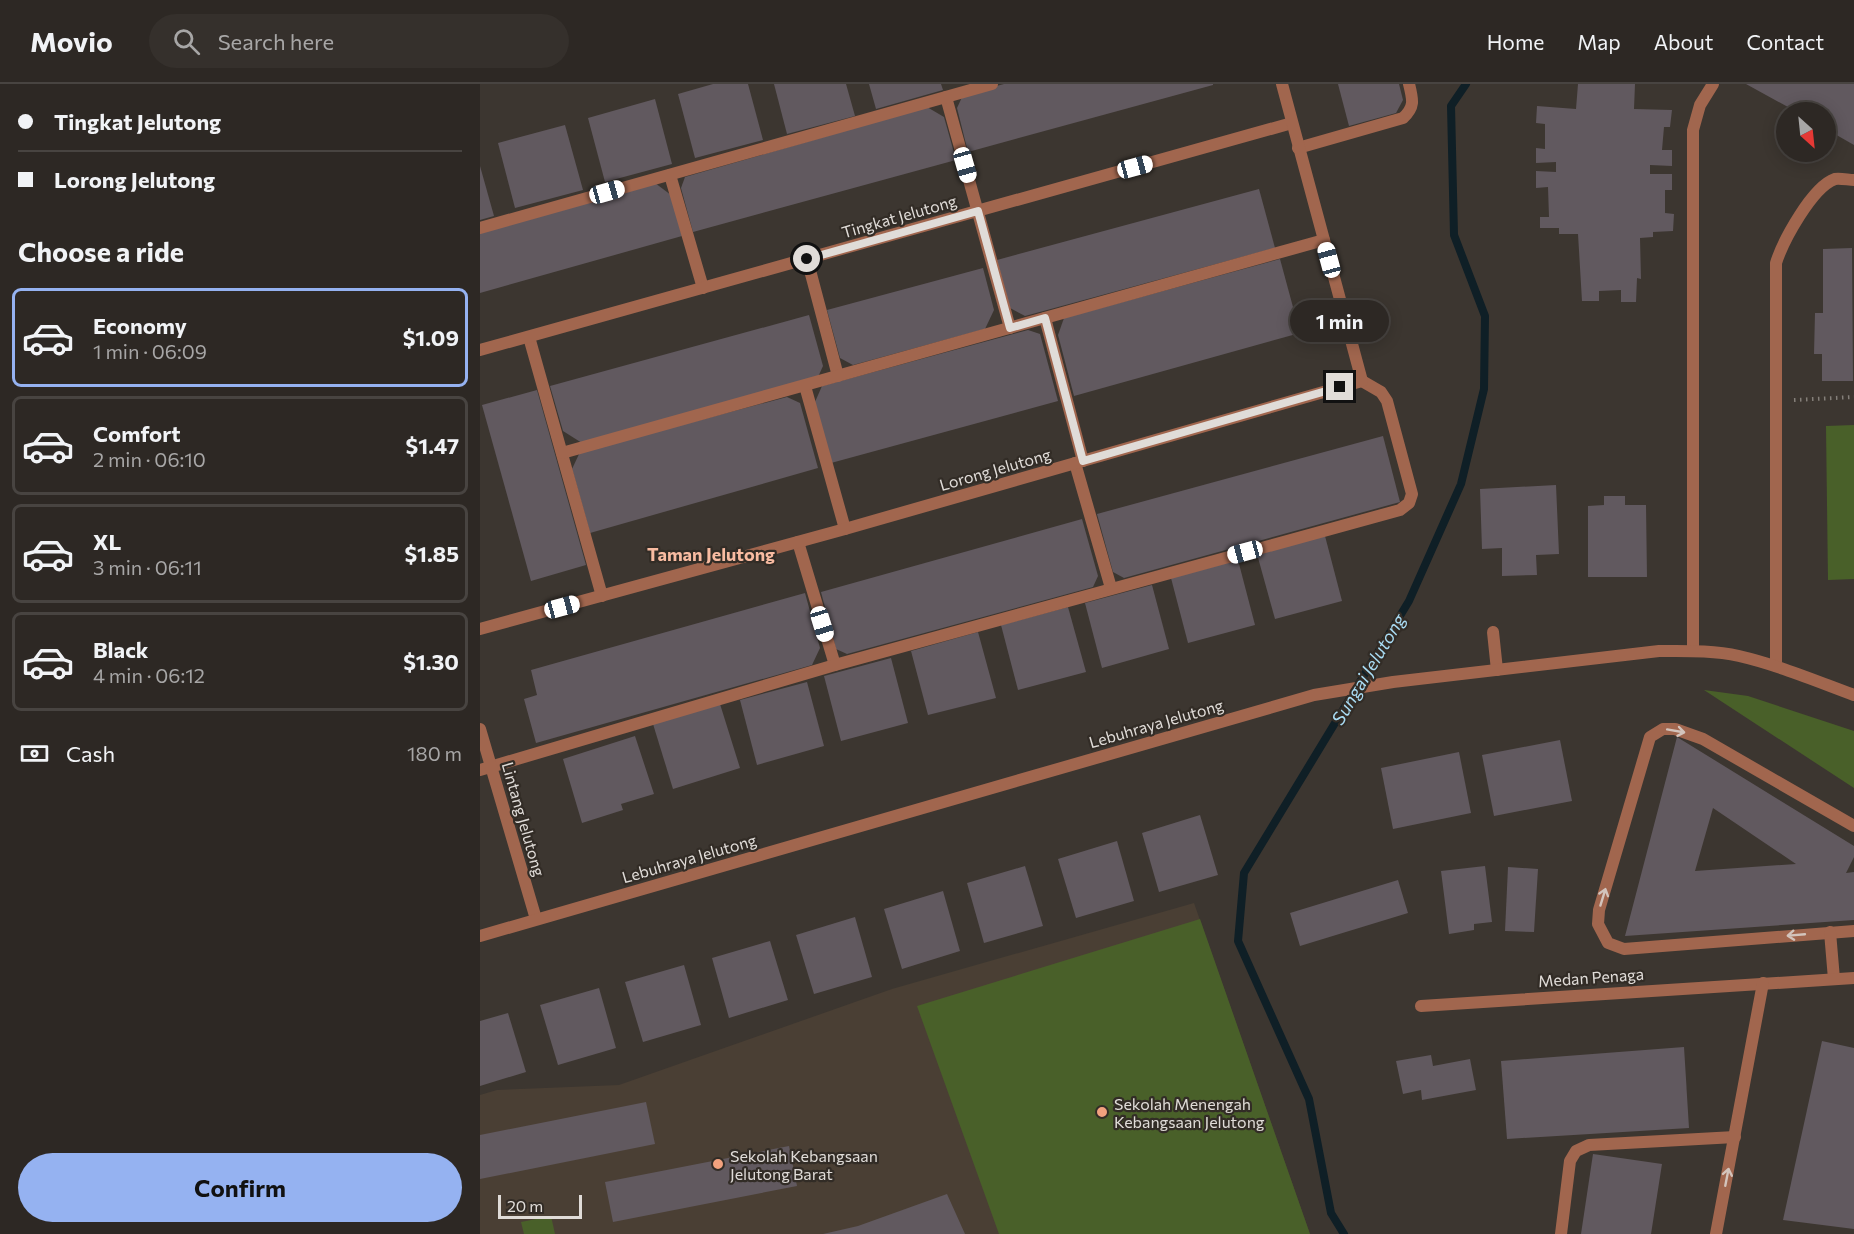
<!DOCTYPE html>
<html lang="en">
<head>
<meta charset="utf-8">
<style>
	:root { --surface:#2d2824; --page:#35302c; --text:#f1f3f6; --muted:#a7a6a6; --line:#484441; --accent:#95b2f1 }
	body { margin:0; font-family:Commissioner,sans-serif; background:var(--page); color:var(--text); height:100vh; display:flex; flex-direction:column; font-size:22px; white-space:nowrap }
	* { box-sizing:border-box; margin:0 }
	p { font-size:20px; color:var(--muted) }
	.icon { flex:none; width:33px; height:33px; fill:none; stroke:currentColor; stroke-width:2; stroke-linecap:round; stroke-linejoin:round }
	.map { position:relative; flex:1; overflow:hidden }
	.side { display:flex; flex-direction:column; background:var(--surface); width:480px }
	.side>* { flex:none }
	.banner { display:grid; align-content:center; height:132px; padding:0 18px; background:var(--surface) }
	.needle { width:39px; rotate:153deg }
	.buttons { position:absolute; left:1296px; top:18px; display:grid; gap:12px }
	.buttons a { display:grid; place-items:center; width:60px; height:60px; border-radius:50%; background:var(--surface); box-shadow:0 3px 15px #0003,0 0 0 2px var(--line); font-size:30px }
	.scale { position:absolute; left:18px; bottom:15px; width:84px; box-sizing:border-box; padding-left:6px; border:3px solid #e0dcd8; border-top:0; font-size:16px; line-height:21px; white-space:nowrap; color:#e0dcd8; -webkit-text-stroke:4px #322c26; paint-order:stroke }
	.end { position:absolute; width:27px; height:27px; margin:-14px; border:8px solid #e0dcd8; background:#111; box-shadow:0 0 0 3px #111 }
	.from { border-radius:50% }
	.bubble { position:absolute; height:42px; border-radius:21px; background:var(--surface); box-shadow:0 3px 15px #0003,0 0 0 2px var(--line); font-size:20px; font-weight:700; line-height:42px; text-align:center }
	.car { position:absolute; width:18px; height:36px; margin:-18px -9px; border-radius:8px; box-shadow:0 0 4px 2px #0007; background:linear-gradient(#fff 24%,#345 0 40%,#fff 0 76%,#345 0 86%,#fff 0) }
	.banner b { display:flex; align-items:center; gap:21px; height:57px; font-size:22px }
	.banner b+b { border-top:2px solid var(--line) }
	.banner i { width:15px; height:15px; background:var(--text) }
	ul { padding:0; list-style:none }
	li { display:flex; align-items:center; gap:18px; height:99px; margin:0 12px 9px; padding:0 6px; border:3px solid var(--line); border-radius:9px }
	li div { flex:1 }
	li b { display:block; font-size:22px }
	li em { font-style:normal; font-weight:700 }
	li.current { border-color:var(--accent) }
	li>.icon { width:54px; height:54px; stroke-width:1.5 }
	h2 { padding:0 18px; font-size:27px; line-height:72px }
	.pay { display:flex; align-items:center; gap:15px; height:66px; padding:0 18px; font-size:22px }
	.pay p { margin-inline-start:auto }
	.cta { display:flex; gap:12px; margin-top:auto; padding:12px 18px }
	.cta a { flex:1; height:69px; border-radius:36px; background:var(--accent); color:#111; font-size:24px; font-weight:700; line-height:69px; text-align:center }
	header { display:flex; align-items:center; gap:36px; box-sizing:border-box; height:84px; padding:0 30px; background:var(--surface); border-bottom:2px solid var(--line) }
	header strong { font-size:28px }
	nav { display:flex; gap:33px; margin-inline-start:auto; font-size:21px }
	.search { width:420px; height:54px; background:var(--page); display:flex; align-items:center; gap:15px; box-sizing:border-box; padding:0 21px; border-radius:33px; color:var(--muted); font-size:22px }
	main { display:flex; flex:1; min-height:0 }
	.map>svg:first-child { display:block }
	.built { fill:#4a3f34 }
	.green { fill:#496029 }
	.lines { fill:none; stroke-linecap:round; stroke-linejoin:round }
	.stream { stroke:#0f1f26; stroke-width:8 }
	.building { fill:#61595f; fill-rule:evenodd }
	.path { stroke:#847f79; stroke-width:4; stroke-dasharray:1.5 4.5; stroke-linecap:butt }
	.service { stroke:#a1664e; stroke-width:12 }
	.minor { stroke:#a1664e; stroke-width:12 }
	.oneway { stroke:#d3c4bc }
	.route { stroke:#e0dcd8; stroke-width:8 }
	.poi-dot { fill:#f2a17e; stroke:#322c26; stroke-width:2 }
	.labels { text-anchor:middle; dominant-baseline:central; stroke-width:4.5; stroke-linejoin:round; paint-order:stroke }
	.street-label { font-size:16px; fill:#e0dcd8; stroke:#322c26 }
	.poi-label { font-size:16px; fill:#e0dcd8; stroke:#322c26; text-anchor:start }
	.neighbourhood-label { font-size:18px; font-weight:bold; fill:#f8bba1; stroke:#322c26 }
	.water-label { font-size:18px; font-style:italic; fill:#a9dcf4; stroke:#322c26 }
</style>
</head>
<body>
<header>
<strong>Movio</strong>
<div class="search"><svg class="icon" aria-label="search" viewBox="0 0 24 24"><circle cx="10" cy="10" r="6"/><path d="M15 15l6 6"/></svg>Search here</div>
<nav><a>Home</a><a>Map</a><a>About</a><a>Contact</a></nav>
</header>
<main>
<section class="side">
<div class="banner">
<b><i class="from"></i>Tingkat Jelutong</b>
<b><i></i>Lorong Jelutong</b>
</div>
<h2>Choose a ride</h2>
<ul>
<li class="current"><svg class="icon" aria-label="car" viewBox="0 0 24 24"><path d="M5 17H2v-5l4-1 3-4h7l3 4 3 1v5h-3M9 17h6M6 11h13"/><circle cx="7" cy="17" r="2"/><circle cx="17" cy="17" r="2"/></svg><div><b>Economy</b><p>1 min · 06:09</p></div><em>$1.09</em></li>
<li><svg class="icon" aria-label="car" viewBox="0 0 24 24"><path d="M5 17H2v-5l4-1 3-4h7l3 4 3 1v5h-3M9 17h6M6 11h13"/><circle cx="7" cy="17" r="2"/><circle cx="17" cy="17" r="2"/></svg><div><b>Comfort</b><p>2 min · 06:10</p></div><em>$1.47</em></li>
<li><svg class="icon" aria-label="car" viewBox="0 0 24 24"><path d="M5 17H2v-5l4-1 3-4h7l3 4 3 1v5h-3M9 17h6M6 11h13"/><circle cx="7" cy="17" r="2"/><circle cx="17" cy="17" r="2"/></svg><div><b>XL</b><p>3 min · 06:11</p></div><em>$1.85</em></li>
<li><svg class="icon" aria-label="car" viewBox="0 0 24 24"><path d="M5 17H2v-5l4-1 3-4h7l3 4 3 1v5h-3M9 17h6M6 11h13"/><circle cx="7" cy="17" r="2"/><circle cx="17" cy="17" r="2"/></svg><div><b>Black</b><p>4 min · 06:12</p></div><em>$1.30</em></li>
</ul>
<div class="pay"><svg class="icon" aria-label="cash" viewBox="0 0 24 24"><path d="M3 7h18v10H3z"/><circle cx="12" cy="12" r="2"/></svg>Cash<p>180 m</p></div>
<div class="cta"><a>Confirm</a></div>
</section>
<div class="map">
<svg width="1374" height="1150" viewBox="0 0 1374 1150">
	<rect width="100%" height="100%" fill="#3c3630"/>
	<polygon class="built" points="714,819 830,1150 0,1150 0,1011 17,1006 139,1001 412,905"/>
	<g class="green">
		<polygon points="1374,341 1374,495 1348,496 1346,342"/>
		<polygon points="1224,606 1268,612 1374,647 1374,704"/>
		<polygon points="720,835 830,1150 519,1150 437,922"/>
		<polygon points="71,1132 75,1150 44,1150 41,1138"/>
	</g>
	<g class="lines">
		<polyline class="stream" points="864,1150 851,1129 829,1015 758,857 764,789 929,517 981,400 1004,305 1005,232 974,151 971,22 986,0"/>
	</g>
	<g class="building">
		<polygon points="233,0 268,0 283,56 215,74 198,10"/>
		<polygon points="294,0 366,0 375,32 307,50"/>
		<polygon points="389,0 461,0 463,6 396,25"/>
		<polygon points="524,0 733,0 733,1 488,68 477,24 483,11"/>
		<polygon points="858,0 919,0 923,16 916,29 869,42"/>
		<polygon points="1098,0 1155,0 1154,25 1192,26 1190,43 1184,43 1182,66 1192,66 1192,82 1170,81 1170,90 1192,90 1192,106 1185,106 1185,129 1194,130 1193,147 1173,148 1173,153 1160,154 1161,195 1157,194 1156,218 1141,218 1141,206 1119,207 1119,217 1102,217 1098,150 1079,150 1079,144 1060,144 1060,133 1069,133 1068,103 1056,104 1056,87 1076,88 1076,78 1056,79 1056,64 1065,65 1065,40 1056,39 1057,22 1096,25"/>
		<polygon points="1266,0 1374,0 1374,61 1346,45 1346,28 1317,28"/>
		<polygon points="175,15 192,80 125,98 108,34"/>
		<polygon points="447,23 464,33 476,76 213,148 201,104 205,93"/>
		<polygon points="85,41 103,106 35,124 18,59"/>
		<polygon points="0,82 14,132 0,136"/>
		<polygon points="175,99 191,111 202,152 0,209 0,148"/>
		<polygon points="779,105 795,164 545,232 530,224 517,176"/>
		<polygon points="1372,164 1373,297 1342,297 1342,270 1334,270 1335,229 1343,229 1343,165"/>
		<polygon points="800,175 820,249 594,312 578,251 584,234"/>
		<polygon points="503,184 514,226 505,245 373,281 360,274 347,226"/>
		<polygon points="329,231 343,282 338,293 102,359 83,347 70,302"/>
		<polygon points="548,246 560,250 578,317 351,379 335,318 342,302"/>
		<polygon points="57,306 106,481 51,497 2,321"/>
		<polygon points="307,313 320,319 338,384 110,449 92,385 100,368"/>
		<polygon points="903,352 920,418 644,494 633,488 617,430"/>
		<polygon points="1076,401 1079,470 1056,471 1057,491 1022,492 1022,464 1002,465 1000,405"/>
		<polygon points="1124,412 1145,412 1145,421 1166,421 1167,493 1108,493 1108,422 1124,421"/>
		<polygon points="602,435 618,492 613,503 367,570 356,565 341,508"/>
		<polygon points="845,452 862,517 795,535 777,470"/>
		<polygon points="758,476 775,541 708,559 691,494"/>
		<polygon points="672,501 689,565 622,584 605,519"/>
		<polygon points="325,509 340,564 332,581 56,659 44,615 57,611 51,586"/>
		<polygon points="588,523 606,588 538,606 521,541"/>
		<polygon points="498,548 516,614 448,631 431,567"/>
		<polygon points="411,574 428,639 361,657 344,592"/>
		<polygon points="327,598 344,662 277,681 260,616"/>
		<polygon points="240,620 260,684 193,705 173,640"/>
		<polygon points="155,652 174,710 141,720 143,726 102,739 83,675"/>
		<path d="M1197 653 1374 762V773L1366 789 1374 788V836L1145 852ZM1233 724 1316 780 1215 787Z"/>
		<polygon points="1080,656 1092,717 1014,732 1002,671"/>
		<polygon points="979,668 991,729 913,745 901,684"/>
		<polygon points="720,731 738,791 679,808 662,749"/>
		<polygon points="637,757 654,817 596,834 578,775"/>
		<polygon points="545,782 563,842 504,859 487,799"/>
		<polygon points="1005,782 1012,838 994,840 994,846 969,850 961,787"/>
		<polygon points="1028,783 1058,785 1054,848 1025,847"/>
		<polygon points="918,796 928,829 820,862 810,829"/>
		<polygon points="463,807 480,867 422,885 404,825"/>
		<polygon points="375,833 392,893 334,910 316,851"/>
		<polygon points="290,857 308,916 249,934 232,874"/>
		<polygon points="204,881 221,941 163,958 145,898"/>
		<polygon points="119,904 136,964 78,981 60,921"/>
		<polygon points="28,929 46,988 0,1002 0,937"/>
		<polygon points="1342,957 1374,964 1374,1145 1303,1136"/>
		<polygon points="1204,963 1209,1044 1027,1055 1021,977"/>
		<polygon points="951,971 953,982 990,975 996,1006 942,1016 941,1006 923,1010 916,977"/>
		<polygon points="166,1018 175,1060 0,1095 0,1051"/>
		<polygon points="309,1062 317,1102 133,1138 125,1098"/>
		<polygon points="1113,1070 1182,1080 1171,1150 1101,1150"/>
		<polygon points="467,1110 485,1150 343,1150 378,1142"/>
	</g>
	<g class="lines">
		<polyline class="path" points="1314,316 1374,313"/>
		<g class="service">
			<polyline points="466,13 530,244"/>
			<path d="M818 64 923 34C935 23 933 16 929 0"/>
			<polyline points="190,91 223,204"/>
			<polyline points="0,144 512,0"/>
			<polyline points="327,175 358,292"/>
			<polyline points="565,234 603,377"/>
			<polyline points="49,253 122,512"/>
			<polyline points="325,302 365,445"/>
			<polyline points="82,369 844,156"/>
			<polyline points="595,379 631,504"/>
			<polyline points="318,458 355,581"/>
			<polyline points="1013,548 1017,586"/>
			<polyline points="1213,567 1213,46 1220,21 1233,0"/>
			<path d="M1296 582V179C1303 157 1332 103 1355 95 1360 94 1369 96 1374 96"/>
			<polyline points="0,686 355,581 920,426 929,419 932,410 907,317 901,308 882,297"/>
			<polyline points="1374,742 1223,655 1195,645 1183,645 1170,653 1119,826 1118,840 1128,859 1144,865 1374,847"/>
			<polyline points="1350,848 1354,895"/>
			<polyline points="1081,1150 1090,1077 1096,1067 1109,1061 1255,1053"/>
		</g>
		<g class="minor">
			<polyline points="0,266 812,39"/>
			<polyline points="0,545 365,445 882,297 802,0"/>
			<polyline points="0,645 56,835"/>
			<path d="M0 852 834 611 913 598 1179 567C1205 567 1233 566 1259 572 1298 581 1336 597 1374 611"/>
			<polyline points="941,922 1374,894"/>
			<polyline points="1236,1150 1283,899"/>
		</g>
	</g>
	<defs><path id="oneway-shaft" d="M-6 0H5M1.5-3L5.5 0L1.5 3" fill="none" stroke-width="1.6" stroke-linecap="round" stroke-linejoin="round" transform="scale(1.5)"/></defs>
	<g class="oneway">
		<use href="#oneway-shaft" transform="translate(1196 647) rotate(10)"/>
		<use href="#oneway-shaft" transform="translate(1123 813) rotate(-73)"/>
		<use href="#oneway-shaft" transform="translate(1316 851) rotate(175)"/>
		<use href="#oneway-shaft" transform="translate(1247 1093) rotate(-79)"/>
	</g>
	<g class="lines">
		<polyline class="route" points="327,175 498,127 530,244 565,234 603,377 860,303"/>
	</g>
	<g class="poi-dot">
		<circle cx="622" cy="1028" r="6"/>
		<circle cx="238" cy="1080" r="6"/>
	</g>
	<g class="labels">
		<g class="street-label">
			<text transform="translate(419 132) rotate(-16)">Tingkat Jelutong</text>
			<text transform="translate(515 385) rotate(-16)">Lorong Jelutong</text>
			<text transform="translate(676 639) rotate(-16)">Lebuhraya Jelutong</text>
			<text transform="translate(44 735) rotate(74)">Lintang Jelutong</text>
			<text transform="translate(209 774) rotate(-16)">Lebuhraya Jelutong</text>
			<text transform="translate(1111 893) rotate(-4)">Medan Penaga</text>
		</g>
		<g class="poi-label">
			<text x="634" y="1019">Sekolah Menengah<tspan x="634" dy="18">Kebangsaan Jelutong</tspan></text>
			<text x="250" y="1071">Sekolah Kebangsaan<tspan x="250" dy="18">Jelutong Barat</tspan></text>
		</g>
		<g class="neighbourhood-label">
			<text x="231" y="470">Taman Jelutong</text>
		</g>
		<g class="water-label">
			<text transform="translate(888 585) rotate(-59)">Sungai Jelutong</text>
		</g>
	</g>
</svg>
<div class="buttons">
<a><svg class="needle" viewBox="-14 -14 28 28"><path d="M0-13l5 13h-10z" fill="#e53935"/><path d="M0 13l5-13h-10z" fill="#a7a6a6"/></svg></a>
</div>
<div class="scale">20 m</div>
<i class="end from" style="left:327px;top:175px"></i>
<i class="end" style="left:860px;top:303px"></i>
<div class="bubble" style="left:810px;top:216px;width:99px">1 min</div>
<i class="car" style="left:485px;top:81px;rotate:164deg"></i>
<i class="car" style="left:655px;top:83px;rotate:75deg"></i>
<i class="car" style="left:127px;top:108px;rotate:74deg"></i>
<i class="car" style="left:849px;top:176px;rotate:345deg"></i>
<i class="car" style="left:765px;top:468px;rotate:255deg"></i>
<i class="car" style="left:82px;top:523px;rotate:75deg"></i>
<i class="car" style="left:342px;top:540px;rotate:163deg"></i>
</div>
</main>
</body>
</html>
